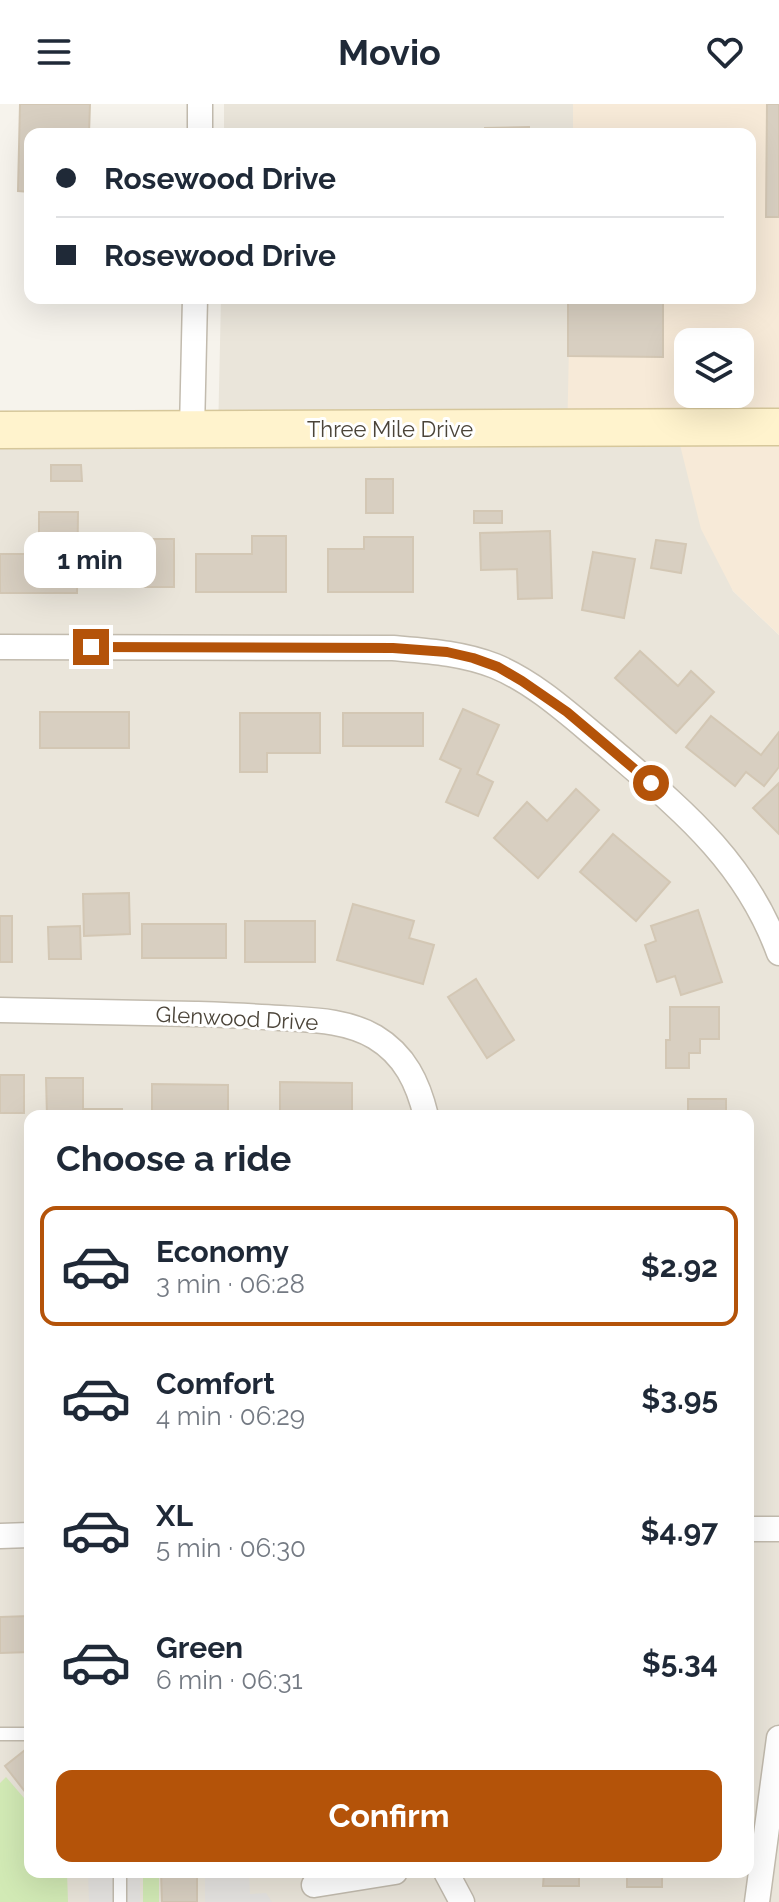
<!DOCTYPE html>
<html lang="en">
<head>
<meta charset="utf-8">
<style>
	:root { --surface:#fff; --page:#f6f6f7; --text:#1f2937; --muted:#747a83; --line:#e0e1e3; --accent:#b45309 }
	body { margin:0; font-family:Raleway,sans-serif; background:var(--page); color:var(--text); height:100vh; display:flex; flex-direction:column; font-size:30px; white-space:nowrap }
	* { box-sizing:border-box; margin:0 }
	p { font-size:26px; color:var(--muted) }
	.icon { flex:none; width:44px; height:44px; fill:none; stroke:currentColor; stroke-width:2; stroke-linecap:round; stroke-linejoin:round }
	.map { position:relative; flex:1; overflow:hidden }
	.panel { position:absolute; left:24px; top:1006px; width:730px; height:768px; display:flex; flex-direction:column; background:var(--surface); border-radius:16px; box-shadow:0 8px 32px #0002 }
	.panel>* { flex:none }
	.hud { position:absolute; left:24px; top:24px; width:732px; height:176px; border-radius:16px; box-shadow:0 8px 32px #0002; display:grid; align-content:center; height:176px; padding:0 32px; background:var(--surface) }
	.fabs { position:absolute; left:674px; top:224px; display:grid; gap:16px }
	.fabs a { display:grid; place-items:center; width:80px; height:80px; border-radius:16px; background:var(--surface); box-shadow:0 8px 32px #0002; font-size:40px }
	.end { position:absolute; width:36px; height:36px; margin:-18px; border:10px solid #b45309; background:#fff; box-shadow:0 0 0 4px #fff }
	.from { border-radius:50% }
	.bubble { position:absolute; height:56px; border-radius:16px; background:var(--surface); box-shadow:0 8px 32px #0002; font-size:26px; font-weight:700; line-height:56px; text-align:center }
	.hud b { display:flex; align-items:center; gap:28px; height:76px; font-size:30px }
	.hud b+b { border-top:2px solid var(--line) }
	.hud i { width:20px; height:20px; background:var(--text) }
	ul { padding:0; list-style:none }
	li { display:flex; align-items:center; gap:24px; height:120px; margin:0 16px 12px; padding:0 16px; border:4px solid transparent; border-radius:16px }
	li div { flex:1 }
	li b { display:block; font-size:30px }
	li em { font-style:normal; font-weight:700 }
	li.on { border-color:var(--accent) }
	li>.icon { width:72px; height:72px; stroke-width:1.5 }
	h2 { padding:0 32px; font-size:36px; line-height:96px }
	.primary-button { display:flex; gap:16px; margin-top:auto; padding:16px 32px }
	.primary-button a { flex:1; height:92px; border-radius:16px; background:var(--accent); color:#fff; font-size:32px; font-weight:700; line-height:92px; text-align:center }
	header { display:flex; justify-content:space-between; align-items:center; height:104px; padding:0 32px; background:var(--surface); font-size:36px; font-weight:700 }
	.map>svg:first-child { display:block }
	.residential { fill:#eae5da; fill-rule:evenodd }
	.commercial { fill:#f7ead8; fill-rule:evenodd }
	.green { fill:#d2eab5 }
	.parking { fill:#e5e3e0 }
	.building { fill:#d8cfc1; stroke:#d3c7b4; stroke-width:2 }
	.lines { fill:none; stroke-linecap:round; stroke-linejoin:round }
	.service-casing { stroke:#c2bbae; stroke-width:15 }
	.minor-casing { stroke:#c2bbae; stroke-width:27 }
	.secondary-casing { stroke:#d6c79b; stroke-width:39 }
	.service { stroke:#fff; stroke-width:12 }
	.minor { stroke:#fff; stroke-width:24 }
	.secondary { stroke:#fff3cd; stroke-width:36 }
	.route { stroke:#b45309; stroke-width:10 }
	.labels { text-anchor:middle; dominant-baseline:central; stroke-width:6; stroke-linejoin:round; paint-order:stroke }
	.street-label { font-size:22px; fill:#4b4439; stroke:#fff }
</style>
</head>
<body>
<header><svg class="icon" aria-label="menu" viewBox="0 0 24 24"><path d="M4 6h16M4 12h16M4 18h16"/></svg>Movio<svg class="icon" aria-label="heart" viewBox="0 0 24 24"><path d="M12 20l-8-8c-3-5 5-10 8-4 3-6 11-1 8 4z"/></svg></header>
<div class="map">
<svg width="779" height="1798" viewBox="0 0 779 1798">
	<rect width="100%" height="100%" fill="#f6f3ec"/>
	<g class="residential">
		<rect x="224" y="0" width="349" height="30"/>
		<path d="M221 194H570L679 337 733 487 779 531V1798H0V334L218 331ZM30 1012H748V1768H30Z"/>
	</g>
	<path class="commercial" d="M573 0H779V531L733 487 701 425 679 337H567L570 194H750V30H573ZM688 238H740V290H688Z"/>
	<g class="green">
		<polygon points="6,1673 30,1701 30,1768 67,1768 68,1798 0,1798 0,1679"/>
		<rect x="143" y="1768" width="16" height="30"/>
	</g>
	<g class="parking">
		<polygon points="88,1768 140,1768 140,1798 89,1798"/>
		<polygon points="205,1768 255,1768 249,1769 250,1790 266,1789 272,1798 205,1798"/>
	</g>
	<g class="building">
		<polygon points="20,0 90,0 89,30 30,30 30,88 18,87"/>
		<polygon points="767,0 779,0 779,113 766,113"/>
		<polygon points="529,23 529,30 485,30 485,24"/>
		<polygon points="568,194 663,194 663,253 568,252"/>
		<polygon points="51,361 81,361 82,377 51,377"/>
		<rect x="366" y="375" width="27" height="34"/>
		<rect x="474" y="407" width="28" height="12"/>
		<polygon points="39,408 78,408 77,489 0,489 0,450 39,450"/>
		<polygon points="550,427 552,494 518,495 517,465 481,466 480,429"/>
		<polygon points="252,432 286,432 286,488 196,488 196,450 252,450"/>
		<polygon points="364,433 413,433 413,488 328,488 328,445 364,445"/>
		<rect x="110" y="435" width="64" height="48"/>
		<polygon points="656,436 686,440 681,469 651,464"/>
		<polygon points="593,448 635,455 624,514 582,506"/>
		<polygon points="640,547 678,582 691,567 714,588 676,629 615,574"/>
		<polygon points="463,605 499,621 477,670 493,678 478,712 446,698 461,665 440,655"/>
		<rect x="40" y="608" width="89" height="36"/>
		<polygon points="240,609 320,609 320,649 267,649 267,668 240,668"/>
		<rect x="343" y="609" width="80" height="33"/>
		<polygon points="711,612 761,651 779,628 779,663 764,682 746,668 735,682 686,643"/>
		<polygon points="779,679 779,730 753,704"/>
		<polygon points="576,685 599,706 538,774 494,734 527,698 547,717"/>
		<polygon points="613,730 670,778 636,817 580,768"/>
		<polygon points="129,789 130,830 84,832 83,790"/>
		<polygon points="353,800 414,817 409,834 434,841 423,880 337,856"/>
		<polygon points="698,806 722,878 681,891 675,872 657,878 645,841 656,837 651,822"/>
		<rect x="0" y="812" width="12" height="46"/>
		<rect x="245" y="817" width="70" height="41"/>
		<rect x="142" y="820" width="84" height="34"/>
		<polygon points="80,822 81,855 49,855 48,823"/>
		<polygon points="476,875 514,936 487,954 448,893"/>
		<polygon points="670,903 719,903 719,935 700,935 700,949 689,949 689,964 666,964 666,936 670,936"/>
		<rect x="0" y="971" width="24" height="38"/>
		<polygon points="46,974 83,974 83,1005 122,1005 122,1012 47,1012"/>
		<polygon points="280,978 352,979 352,1012 280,1012"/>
		<polygon points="152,980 228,981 228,1012 152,1012"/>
		<rect x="688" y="995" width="38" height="17"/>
		<polygon points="30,1512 30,1548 0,1549 0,1513"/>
		<polygon points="30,1642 30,1694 5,1662"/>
		<polygon points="161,1768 197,1768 197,1798 162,1798"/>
		<polygon points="544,1768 579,1768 579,1782 543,1782"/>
		<rect x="627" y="1768" width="35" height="15"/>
	</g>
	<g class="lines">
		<defs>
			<g id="service">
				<polyline points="0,1630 30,1630"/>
				<polyline points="120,1798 120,1768"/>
			</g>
			<g id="minor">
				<polyline points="200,30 200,0"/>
				<polyline points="192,326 195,194"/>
				<path d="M0 543 393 544C428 547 462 549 495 562 536 579 571 612 605 640 678 703 745 755 779 849"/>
				<path d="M0 906C65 907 130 909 195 910 223 911 252 912 280 914 312 916 346 916 375 933 405 951 418 979 426 1012"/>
				<polyline points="748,1425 779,1425"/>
				<polyline points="0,1432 30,1431"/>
				<polyline points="446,1768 462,1798"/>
				<polyline points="314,1781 395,1768"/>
				<polyline points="757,1798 779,1634"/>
			</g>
			<polyline id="secondary" points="0,326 779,323"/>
		</defs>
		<use href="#service" class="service-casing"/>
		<use href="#minor" class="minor-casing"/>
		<use href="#secondary" class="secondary-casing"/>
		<use href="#service" class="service"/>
		<use href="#minor" class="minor"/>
		<use href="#secondary" class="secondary"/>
	</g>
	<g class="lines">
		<polyline class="route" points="91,543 393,544 447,548 473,554 498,563 522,577 567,608 651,679"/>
	</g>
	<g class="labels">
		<g class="street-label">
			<text x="390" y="325">Three Mile Drive</text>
			<text transform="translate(237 914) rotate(3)">Glenwood Drive</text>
		</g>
	</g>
</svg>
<div class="fabs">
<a><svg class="icon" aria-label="layers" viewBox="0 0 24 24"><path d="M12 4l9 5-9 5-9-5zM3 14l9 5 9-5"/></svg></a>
</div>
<i class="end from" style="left:651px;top:679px"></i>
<i class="end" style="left:91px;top:543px"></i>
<div class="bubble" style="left:24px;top:428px;width:132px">1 min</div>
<div class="hud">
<b><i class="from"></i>Rosewood Drive</b>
<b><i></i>Rosewood Drive</b>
</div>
<section class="panel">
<h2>Choose a ride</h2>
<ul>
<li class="on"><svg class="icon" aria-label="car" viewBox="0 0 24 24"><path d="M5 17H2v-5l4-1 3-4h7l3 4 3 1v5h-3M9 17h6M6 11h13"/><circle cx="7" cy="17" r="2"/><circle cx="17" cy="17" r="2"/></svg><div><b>Economy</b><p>3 min · 06:28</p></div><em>$2.92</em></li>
<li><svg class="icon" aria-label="car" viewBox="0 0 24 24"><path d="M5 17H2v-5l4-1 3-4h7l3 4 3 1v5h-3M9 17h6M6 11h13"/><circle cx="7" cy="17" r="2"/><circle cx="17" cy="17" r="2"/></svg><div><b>Comfort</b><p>4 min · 06:29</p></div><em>$3.95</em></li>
<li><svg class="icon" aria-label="car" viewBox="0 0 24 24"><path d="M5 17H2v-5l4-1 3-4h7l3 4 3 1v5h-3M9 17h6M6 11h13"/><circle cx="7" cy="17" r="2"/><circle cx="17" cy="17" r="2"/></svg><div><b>XL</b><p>5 min · 06:30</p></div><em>$4.97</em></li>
<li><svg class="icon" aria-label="car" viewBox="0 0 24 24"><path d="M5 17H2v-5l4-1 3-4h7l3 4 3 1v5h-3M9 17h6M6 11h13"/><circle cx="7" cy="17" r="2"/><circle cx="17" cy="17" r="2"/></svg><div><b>Green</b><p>6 min · 06:31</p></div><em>$5.34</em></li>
</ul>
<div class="primary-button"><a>Confirm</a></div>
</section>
</div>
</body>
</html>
